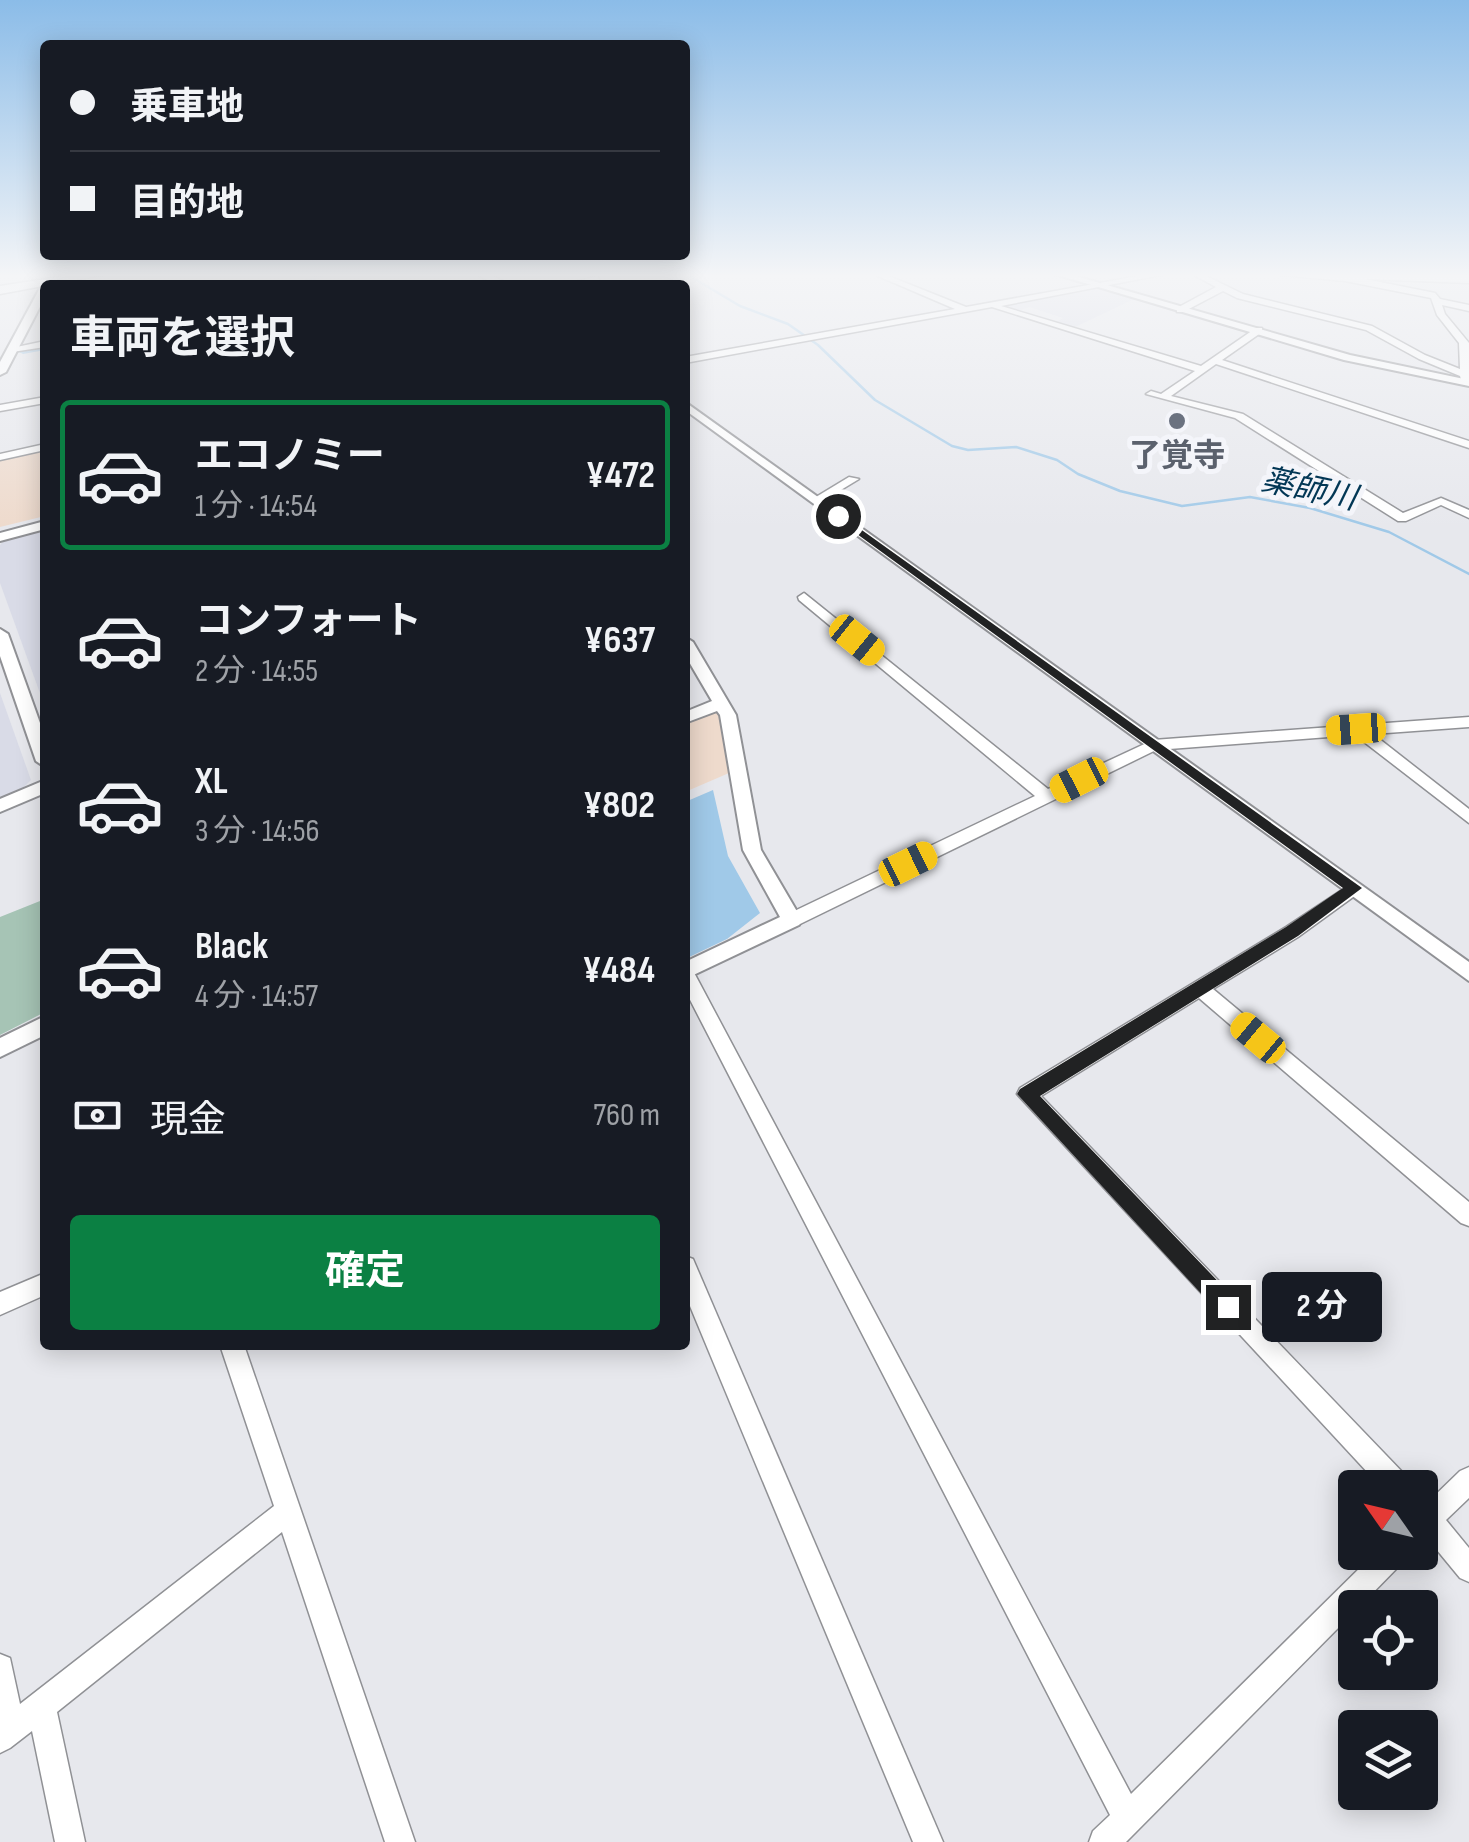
<!DOCTYPE html>
<html lang="ja">
<head>
<meta charset="utf-8">
<style>
	:root { --surface:#171b24; --page:#20242c; --text:#f1f3f6; --muted:#9ea1a6; --line:#363941; --accent:#0b8043 }
	body { margin:0; font-family:"Sofia Sans Condensed","Noto Sans JP",sans-serif; background:var(--page); color:var(--text); height:100vh; display:flex; flex-direction:column; font-size:38px; white-space:nowrap }
	* { box-sizing:border-box; margin:0 }
	p { font-size:32px; color:var(--muted) }
	.icon { flex:none; width:55px; height:55px; fill:none; stroke:currentColor; stroke-width:2; stroke-linecap:round; stroke-linejoin:round }
	.map { position:relative; flex:1; overflow:hidden }
	.details { position:absolute; left:40px; top:280px; width:650px; height:1070px; display:flex; flex-direction:column; background:var(--surface); border-radius:10px; box-shadow:0 5px 25px #0003 }
	.details>* { flex:none }
	.banner { position:absolute; left:40px; top:40px; width:650px; height:220px; border-radius:10px; box-shadow:0 5px 25px #0003; display:grid; align-content:center; height:220px; padding:0 30px; background:var(--surface) }
	.needle { width:65px; rotate:304deg }
	.tools { position:absolute; left:1338px; top:1470px; display:grid; gap:20px }
	.tools a { display:grid; place-items:center; width:100px; height:100px; border-radius:10px; background:var(--surface); box-shadow:0 5px 25px #0003; font-size:50px }
	.end { position:absolute; width:45px; height:45px; margin:-22px; border:12px solid #212223; background:#fff; box-shadow:0 0 0 5px #fff }
	.from { border-radius:50% }
	.bubble { position:absolute; height:70px; border-radius:10px; background:var(--surface); box-shadow:0 5px 25px #0003; font-size:32px; font-weight:700; line-height:70px; text-align:center }
	.car { position:absolute; width:30px; height:60px; margin:-30px -15px; border-radius:12px; box-shadow:0 0 8px 2px #0007; background:linear-gradient(#f5c518 24%,#345 0 40%,#f5c518 0 76%,#345 0 86%,#f5c518 0) }
	.banner b { display:flex; align-items:center; gap:35px; height:95px; font-size:38px }
	.banner b+b { border-top:2px solid var(--line) }
	.banner i { width:25px; height:25px; background:var(--text) }
	ul { padding:0; list-style:none }
	li { display:flex; align-items:center; gap:30px; height:150px; margin:0 20px 15px; padding:0 10px; border:5px solid transparent; border-radius:10px }
	li div { flex:1 }
	li b { display:block; font-size:38px }
	li em { font-style:normal; font-weight:700 }
	li.selected { border-color:var(--accent) }
	li>.icon { width:90px; height:90px; stroke-width:1.5 }
	h2 { padding:0 30px; font-size:45px; line-height:120px }
	.pay { display:flex; align-items:center; gap:25px; height:110px; padding:0 30px; font-size:38px }
	.pay p { margin-inline-start:auto }
	.cta { display:flex; gap:20px; margin-top:auto; padding:20px 30px }
	.cta a { flex:1; height:115px; border-radius:10px; background:var(--accent); color:#fff; font-size:40px; font-weight:700; line-height:115px; text-align:center }
	.map>svg:first-child { display:block }
	.built { fill:#d9dbe7 }
	.industrial { fill:#eedacc }
	.green { fill:#a6c4b5 }
	.water { fill:#a0c9e8 }
	.lines { fill:none; stroke-linecap:round; stroke-linejoin:round }
	.stream { stroke:#a0c9e8; stroke-width:2.5 }
	.canal { fill:#a0c9e8; fill-rule:evenodd }
	.minor-casing { stroke:#909195; stroke-width:3 }
	.tertiary-casing { stroke:#909195; stroke-width:4 }
	.trunk-casing { stroke:#909195; stroke-width:3 }
	.minor { fill:#fff; fill-rule:evenodd }
	.tertiary { fill:#fff; fill-rule:evenodd }
	.trunk { fill:#fff; fill-rule:evenodd }
	.route { fill:#212223 }
	.worship-dot { fill:#6b7280; stroke:#f4f5fa; stroke-width:4 }
	.labels { text-anchor:middle; dominant-baseline:central; stroke-width:10; stroke-linejoin:round; paint-order:stroke }
	.far-worship-label { font-size:32px; font-weight:bold; fill:#5b616d; stroke:#f4f5fa }
	.far-water-label { font-size:32px; font-style:italic; fill:#023755; stroke:#f4f5fa }
</style>
</head>
<body>
<div class="map">
<svg width="1469" height="1842" viewBox="0 0 1469 1842">
	<rect width="100%" height="100%" fill="#e7e8ed"/>
	<g class="built">
		<polygon points="1095,287 1134,299 1071,329 1054,324 1063,318 1029,307 1016,312 995,306"/>
		<polygon points="45,528 45,707 0,583 0,545 6,538"/>
		<polygon points="0,693 31,780 19,792 0,800"/>
	</g>
	<g class="industrial">
		<polygon points="45,450 45,516 0,527 0,459"/>
		<polygon points="713,711 720,713 729,773 685,792 685,722"/>
	</g>
	<polygon class="green" points="45,899 45,1012 0,1035 0,917"/>
	<polygon class="water" points="713,790 728,856 760,913 727,939 685,959 685,802"/>
	<g class="lines">
		<polyline class="stream" points="651,273 688,275 740,306 788,324 818,345 875,400 952,446 968,450 1016,447 1057,460 1078,474 1120,491 1182,506 1250,497 1310,508 1389,532 1469,574"/>
		<g class="canal">
			<polygon points="322,273 332,273 302,285 291,285"/>
			<polygon points="45,346 45,350 23,354 19,352"/>
		</g>
		<defs>
			<g id="minor">
				<polygon points="871,273 881,273 966,307 1155,273 1171,273 1001,306 1201,366 1256,328 1262,328 1262,332 1222,360 1469,441 1469,448 1216,364 1171,396 1243,414 1403,513 1441,498 1469,510 1469,518 1441,505 1406,521 1398,521 1235,418 1146,394 1151,391 1161,394 1195,371 992,307 685,363 685,357 955,309"/>
				<polygon points="1190,273 1200,273 1243,294 1372,326 1425,355 1460,369 1459,343 1437,315 1431,298 1345,281 1258,273 1345,275 1435,293 1440,299 1469,305 1469,311 1442,305 1445,314 1469,343 1469,382 1462,383 1460,376 1419,359 1366,330 1237,298 1223,291 1183,312 1177,312 1177,308 1216,287"/>
				<polygon points="597,276 600,281 571,285 572,283"/>
				<polygon points="45,341 45,347 12,352 7,349"/>
				<polygon points="45,397 45,403 0,411 0,405"/>
				<polygon points="45,444 45,450 0,460 0,454"/>
				<polygon points="849,477 859,479 821,502 811,500"/>
				<polygon points="804,593 1048,789 1153,740 1469,717 1469,727 1373,734 1469,809 1469,823 1355,735 1156,750 798,925 786,925 783,920 786,915 1035,796 799,600 798,597"/>
				<polygon points="1354,882 1363,888 1360,892 1298,937 1213,989 1469,1202 1469,1226 1461,1223 1199,998 1041,1096 1409,1479 1413,1488 1382,1488 1017,1094 1020,1088 1286,927"/>
				<polygon points="685,965 691,967 1131,1794 1376,1552 1408,1552 1404,1561 1358,1608 1355,1608 1355,1611 1126,1842 1089,1842 1093,1831 1110,1815 685,990"/>
				<polygon points="685,1256 693,1259 943,1842 913,1842 685,1294"/>
				<polygon points="45,1273 45,1295 0,1315 0,1292"/>
				<polygon points="220,1345 244,1345 415,1842 385,1842 282,1532 57,1712 85,1842 55,1842 32,1731 10,1748 0,1753 0,1654 10,1658 20,1704 274,1506"/>
				<polygon points="1469,1467 1469,1498 1446,1520 1469,1548 1469,1582 1460,1578 1427,1538 1420,1541 1420,1496 1430,1500 1460,1471"/>
			</g>
			<g id="tertiary">
				<polygon points="475,273 487,273 510,285 497,285"/>
				<polygon points="1051,273 1065,273 1350,355 1469,380 1469,386 1344,360"/>
				<polygon points="45,285 45,297 6,372 0,375 0,362 40,288"/>
				<polygon points="685,402 1469,962 1469,981 685,410"/>
				<polygon points="45,521 45,529 0,541 0,533"/>
				<polygon points="0,629 8,634 45,737 45,767 36,761 0,656"/>
				<polygon points="685,637 693,642 736,715 761,850 802,920 799,925 685,979 685,962 780,917 743,850 720,715 717,711 685,723 685,712 712,701 685,655"/>
				<polygon points="45,780 45,793 0,812 0,799"/>
				<polygon points="45,1016 45,1035 0,1057 0,1038"/>
			</g>
			<g id="trunk">
				<polygon points="83,273 112,273 0,294 0,286"/>
				<polygon points="1305,273 1469,275 1469,283 1312,277"/>
			</g>
		</defs>
		<use href="#minor" class="minor-casing"/>
		<use href="#tertiary" class="tertiary-casing"/>
		<use href="#trunk" class="trunk-casing"/>
		<use href="#minor" class="minor"/>
		<use href="#tertiary" class="tertiary"/>
		<use href="#trunk" class="trunk"/>
	</g>
	<linearGradient id="sky" x2="0" y2="1"><stop stop-color="#8bbce8"/><stop offset="0.52" stop-color="#f4f5f7"/><stop offset="1" stop-color="#f4f5f7" stop-opacity="0"/></linearGradient>
	<rect width="1469" height="530" fill="url(#sky)"/>
	<polygon class="route" points="838,513 1362,888 1298,936 1040,1096 1235,1299 1238,1307 1235,1314 1228,1317 1220,1314 1017,1094 1020,1089 1286,927 1343,888 835,518"/>
	<circle class="worship-dot" cx="1177" cy="421" r="10"/>
	<g class="labels">
		<g class="far-worship-label">
			<text x="1177" y="456">了覚寺</text>
		</g>
		<g class="far-water-label">
			<text transform="translate(1309 490) rotate(12)">薬師川</text>
		</g>
	</g>
</svg>
<div class="tools">
<a><svg class="needle" viewBox="-14 -14 28 28"><path d="M0-13l5 13h-10z" fill="#e53935"/><path d="M0 13l5-13h-10z" fill="#9ea1a6"/></svg></a>
<a><svg class="icon" aria-label="locate" viewBox="0 0 24 24"><circle cx="12" cy="12" r="6"/><path d="M12 2v4M12 18v4M2 12h4M18 12h4"/></svg></a>
<a><svg class="icon" aria-label="layers" viewBox="0 0 24 24"><path d="M12 4l9 5-9 5-9-5zM3 14l9 5 9-5"/></svg></a>
</div>
<i class="end from" style="left:838px;top:516px"></i>
<i class="end" style="left:1228px;top:1307px"></i>
<div class="bubble" style="left:1262px;top:1272px;width:120px">2 分</div>
<i class="car" style="left:857px;top:640px;rotate:129deg"></i>
<i class="car" style="left:1356px;top:729px;rotate:266deg"></i>
<i class="car" style="left:1079px;top:780px;rotate:243deg"></i>
<i class="car" style="left:908px;top:864px;rotate:64deg"></i>
<i class="car" style="left:1258px;top:1038px;rotate:310deg"></i>
<div class="banner">
<b><i class="from"></i>乗車地</b>
<b><i></i>目的地</b>
</div>
<section class="details">
<h2>車両を選択</h2>
<ul>
<li class="selected"><svg class="icon" aria-label="car" viewBox="0 0 24 24"><path d="M5 17H2v-5l4-1 3-4h7l3 4 3 1v5h-3M9 17h6M6 11h13"/><circle cx="7" cy="17" r="2"/><circle cx="17" cy="17" r="2"/></svg><div><b>エコノミー</b><p>1 分 · 14:54</p></div><em>¥472</em></li>
<li><svg class="icon" aria-label="car" viewBox="0 0 24 24"><path d="M5 17H2v-5l4-1 3-4h7l3 4 3 1v5h-3M9 17h6M6 11h13"/><circle cx="7" cy="17" r="2"/><circle cx="17" cy="17" r="2"/></svg><div><b>コンフォート</b><p>2 分 · 14:55</p></div><em>¥637</em></li>
<li><svg class="icon" aria-label="car" viewBox="0 0 24 24"><path d="M5 17H2v-5l4-1 3-4h7l3 4 3 1v5h-3M9 17h6M6 11h13"/><circle cx="7" cy="17" r="2"/><circle cx="17" cy="17" r="2"/></svg><div><b>XL</b><p>3 分 · 14:56</p></div><em>¥802</em></li>
<li><svg class="icon" aria-label="car" viewBox="0 0 24 24"><path d="M5 17H2v-5l4-1 3-4h7l3 4 3 1v5h-3M9 17h6M6 11h13"/><circle cx="7" cy="17" r="2"/><circle cx="17" cy="17" r="2"/></svg><div><b>Black</b><p>4 分 · 14:57</p></div><em>¥484</em></li>
</ul>
<div class="pay"><svg class="icon" aria-label="cash" viewBox="0 0 24 24"><path d="M3 7h18v10H3z"/><circle cx="12" cy="12" r="2"/></svg>現金<p>760 m</p></div>
<div class="cta"><a>確定</a></div>
</section>
</div>
</body>
</html>
